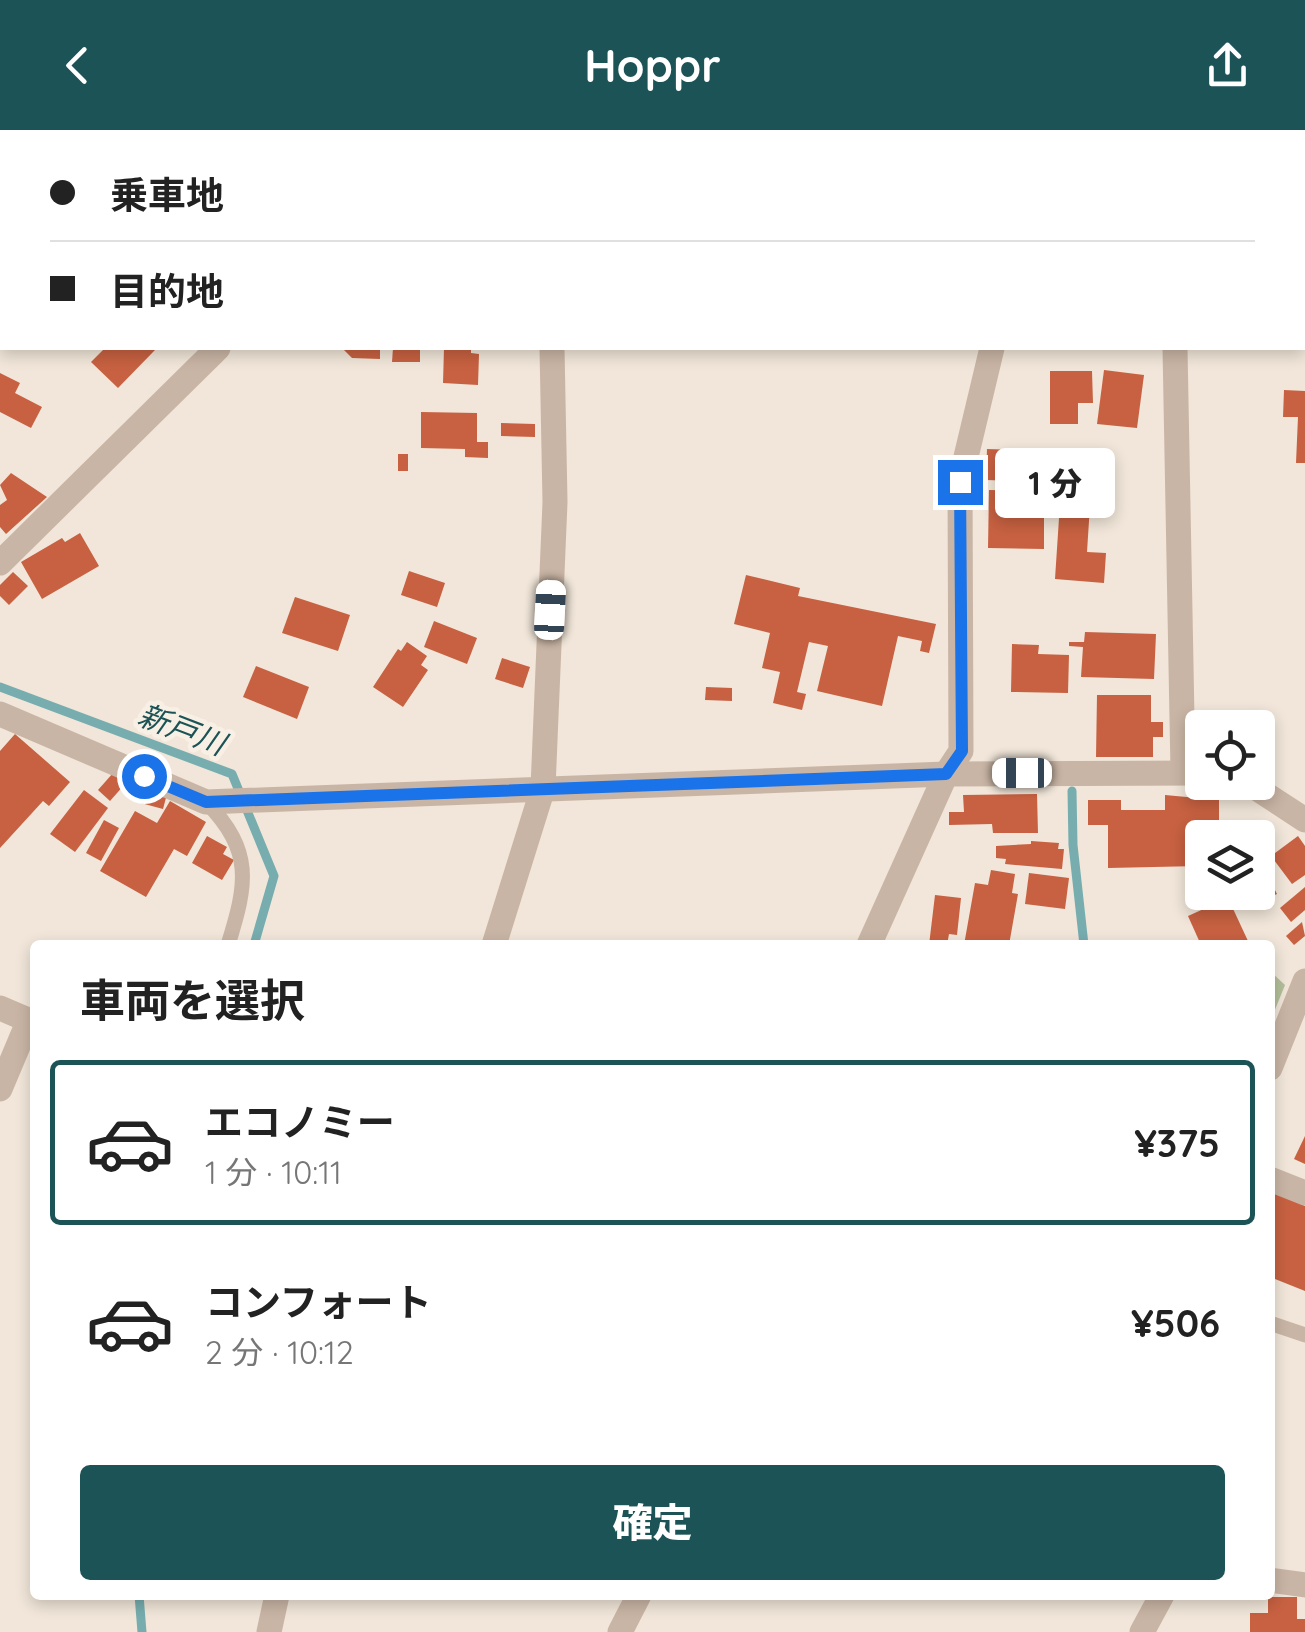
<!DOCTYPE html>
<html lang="ja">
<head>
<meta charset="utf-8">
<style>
	:root { --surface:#fff; --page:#f2f2f2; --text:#222; --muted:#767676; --line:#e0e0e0; --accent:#1b5357 }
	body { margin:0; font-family:Quicksand,"Noto Sans JP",sans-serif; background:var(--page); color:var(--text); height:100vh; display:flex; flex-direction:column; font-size:38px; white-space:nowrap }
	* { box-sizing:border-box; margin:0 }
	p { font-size:32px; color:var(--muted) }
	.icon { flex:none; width:55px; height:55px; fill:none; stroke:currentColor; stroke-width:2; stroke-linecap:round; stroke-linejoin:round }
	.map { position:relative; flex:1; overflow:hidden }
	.details { position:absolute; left:30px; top:810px; width:1245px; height:660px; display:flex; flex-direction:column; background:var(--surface); border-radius:10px; box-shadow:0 5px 15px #0003 }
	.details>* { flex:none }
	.top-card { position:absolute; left:0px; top:0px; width:1305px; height:220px; box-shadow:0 5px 15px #0003; display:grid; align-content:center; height:220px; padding:0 50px; background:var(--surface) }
	.buttons { position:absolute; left:1185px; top:580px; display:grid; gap:20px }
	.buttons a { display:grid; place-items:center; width:90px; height:90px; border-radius:10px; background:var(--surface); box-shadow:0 5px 15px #0003; font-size:50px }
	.end { position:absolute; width:45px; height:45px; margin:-22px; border:12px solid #1a73e8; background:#fff; box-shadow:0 0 0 5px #fff }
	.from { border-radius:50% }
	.bubble { position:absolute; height:70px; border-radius:10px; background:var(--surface); box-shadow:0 5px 15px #0003; font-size:32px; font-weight:800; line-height:70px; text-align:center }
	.car { position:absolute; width:30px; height:60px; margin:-30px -15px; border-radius:12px; box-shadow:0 0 8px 2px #0007; background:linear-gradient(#fff 24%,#345 0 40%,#fff 0 76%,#345 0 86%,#fff 0) }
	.top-card b { display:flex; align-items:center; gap:35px; height:95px; font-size:38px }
	.top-card b+b { border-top:2px solid var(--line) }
	.top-card i { width:25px; height:25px; background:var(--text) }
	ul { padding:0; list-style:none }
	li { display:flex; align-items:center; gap:30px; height:165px; margin:0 20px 15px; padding:0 30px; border:5px solid transparent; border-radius:10px }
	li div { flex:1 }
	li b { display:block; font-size:38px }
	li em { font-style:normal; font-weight:800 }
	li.on { border-color:var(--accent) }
	li>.icon { width:90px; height:90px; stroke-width:1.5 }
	h2 { padding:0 50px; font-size:45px; line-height:120px }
	.primary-button { display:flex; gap:20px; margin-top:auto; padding:20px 50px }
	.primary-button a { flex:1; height:115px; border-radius:10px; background:var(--accent); color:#fff; font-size:40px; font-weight:800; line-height:115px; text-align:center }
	header { display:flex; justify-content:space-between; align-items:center; height:130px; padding:0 50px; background:var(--accent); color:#fff; font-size:45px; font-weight:800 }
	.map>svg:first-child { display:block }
	.green { fill:#b3c099 }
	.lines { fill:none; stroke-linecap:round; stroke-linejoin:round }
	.stream { stroke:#77adaf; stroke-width:9 }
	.building { fill:#c76141 }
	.lane { stroke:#c9b5a5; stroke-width:15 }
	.street { stroke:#c9b5a5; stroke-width:25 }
	.route { stroke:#1a73e8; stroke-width:12 }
	.labels { text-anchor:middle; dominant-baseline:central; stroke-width:9; stroke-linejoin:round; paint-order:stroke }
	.water-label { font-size:30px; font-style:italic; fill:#1b5357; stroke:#f9f0e5 }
</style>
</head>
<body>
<header><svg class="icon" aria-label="back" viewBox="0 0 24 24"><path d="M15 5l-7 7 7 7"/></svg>Hoppr<svg class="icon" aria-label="share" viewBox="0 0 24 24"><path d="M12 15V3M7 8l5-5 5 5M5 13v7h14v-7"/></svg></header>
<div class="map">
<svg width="1305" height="1502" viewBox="0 0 1305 1502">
	<rect width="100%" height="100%" fill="#f1e6d9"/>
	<polygon class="green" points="1270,841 1285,855 1270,892"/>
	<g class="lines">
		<g class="stream">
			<polyline points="0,557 232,644 274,746 254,815"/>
			<polyline points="1072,661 1073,715 1084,815"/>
			<polyline points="139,1465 142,1502"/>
		</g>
	</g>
	<g class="building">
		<polygon points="105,218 152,218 155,220 118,258 91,232"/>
		<polygon points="342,218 380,218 380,229 352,228"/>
		<polygon points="393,218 420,218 420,232 392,232"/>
		<polygon points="444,218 471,218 471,223 479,224 478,255 443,253"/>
		<polygon points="1104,240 1144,245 1137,298 1097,294"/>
		<polygon points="1050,241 1092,241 1093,273 1078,273 1078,294 1050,294"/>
		<polygon points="0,243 20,253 15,263 42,277 31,298 0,282"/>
		<polygon points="1284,260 1305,261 1305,333 1296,333 1298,287 1283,287"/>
		<polygon points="421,282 477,283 477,312 488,312 488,328 465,327 465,319 421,318"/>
		<polygon points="501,293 535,294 535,307 501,306"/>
		<polygon points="987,319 1057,321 1056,352 986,350"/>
		<rect x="398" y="324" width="10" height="17"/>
		<polygon points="11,343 47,367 6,404 0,397 0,375 7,370 0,355"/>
		<polygon points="1061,358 1091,360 1087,422 1106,423 1104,453 1055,449"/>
		<polygon points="989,360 1044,361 1044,419 988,418"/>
		<polygon points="80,403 99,436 42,469 21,432 62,408 65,412"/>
		<polygon points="409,441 445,453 437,477 401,465"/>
		<polygon points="13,442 28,456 9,475 0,466 0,455"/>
		<polygon points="746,445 800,458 798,466 936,494 929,523 920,521 922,511 898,506 882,576 817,561 828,516 809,512 797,562 806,564 802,580 773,573 780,542 762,538 770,503 734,494"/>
		<polygon points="295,467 350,485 338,521 282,503"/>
		<polygon points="434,491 477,508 467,534 424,517"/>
		<polygon points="1085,502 1156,504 1154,549 1081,547 1083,517 1069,516 1069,512 1084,512"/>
		<polygon points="407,512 427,526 421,535 428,540 403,577 373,557 398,519 401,521"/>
		<polygon points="1012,514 1039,515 1038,524 1069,525 1068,563 1011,562"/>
		<polygon points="502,528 530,537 523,558 495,549"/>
		<polygon points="256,536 309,557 297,589 243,567"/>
		<polygon points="706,557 732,558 732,571 705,570"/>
		<polygon points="1097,565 1151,565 1151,592 1163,592 1163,607 1153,607 1153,627 1096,627"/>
		<polygon points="15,604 70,652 49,676 43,671 0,718 0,621"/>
		<polygon points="113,643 125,654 110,671 98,660"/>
		<polygon points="141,658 167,664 163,679 137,672"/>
		<polygon points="84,660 108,678 75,722 50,704"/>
		<polygon points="1037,664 1038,703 993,703 992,694 949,695 949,682 964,682 963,665"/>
		<polygon points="1165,665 1219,670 1219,708 1202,708 1202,746 1199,736 1108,738 1108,695 1088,695 1088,670 1121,670 1121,680 1165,680"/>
		<polygon points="170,671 206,692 187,726 174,719 146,767 100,741 135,681 157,693"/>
		<polygon points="104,690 119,698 101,731 86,723"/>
		<polygon points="207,706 227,717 223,724 234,730 222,750 192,733"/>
		<polygon points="1298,706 1305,716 1305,745 1292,754 1271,726"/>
		<polygon points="1031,711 1059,713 1058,719 1064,719 1062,739 1005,734 1006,729 996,728 996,716 1031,714"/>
		<polygon points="991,740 1015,744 1012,763 1018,764 1009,815 964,815 975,753 988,755"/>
		<polygon points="1266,742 1277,764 1248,776 1242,762 1258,762 1258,746"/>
		<polygon points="1029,743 1069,748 1065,779 1025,774"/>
		<polygon points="1305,757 1305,780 1291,792 1280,778"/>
		<polygon points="935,765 961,768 957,805 949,804 947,815 929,815"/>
		<polygon points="1228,768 1248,811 1201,815 1188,786"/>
		<polygon points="1302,792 1305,806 1294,815 1286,806"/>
		<polygon points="1305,1006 1305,1034 1294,1029"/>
		<polygon points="1270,1061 1305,1076 1305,1161 1270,1147"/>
		<polygon points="1268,1467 1297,1467 1297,1489 1305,1489 1305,1502 1250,1502 1250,1483 1268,1483"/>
	</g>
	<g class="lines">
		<g class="lane">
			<path d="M206 672C254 721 247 754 228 815"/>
			<polyline points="1270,1193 1305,1205"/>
		</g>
		<g class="street">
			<polyline points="145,0 146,2"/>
			<polyline points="966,0 966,2"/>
			<polyline points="417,2 418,0"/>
			<polyline points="602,2 604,0"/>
			<polyline points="1205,2 1206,0"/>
			<polyline points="1175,218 1183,641"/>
			<polyline points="0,433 218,218"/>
			<polyline points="0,584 206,672 946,644 1202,643"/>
			<polyline points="1247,652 1305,690"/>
			<polyline points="494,815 543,658 555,372 552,218"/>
			<polyline points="869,815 946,644 961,621 960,352 992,218"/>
			<polyline points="0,878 35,893"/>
			<polyline points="1270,938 1305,851"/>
			<polyline points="0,959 29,890"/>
			<polyline points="1270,1049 1305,1063"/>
			<polyline points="1270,1450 1305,1455"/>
			<polyline points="269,1502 277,1465"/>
			<polyline points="620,1502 639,1465"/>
			<polyline points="1142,1502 1162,1465"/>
		</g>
	</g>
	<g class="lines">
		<polyline class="route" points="144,646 206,672 946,644 962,621 960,352"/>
	</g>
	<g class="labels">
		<g class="water-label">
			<text transform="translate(182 599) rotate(21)">新戸川</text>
		</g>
	</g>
</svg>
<div class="buttons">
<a><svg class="icon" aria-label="locate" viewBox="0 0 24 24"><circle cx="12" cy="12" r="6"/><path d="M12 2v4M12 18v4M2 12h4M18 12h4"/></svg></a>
<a><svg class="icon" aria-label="layers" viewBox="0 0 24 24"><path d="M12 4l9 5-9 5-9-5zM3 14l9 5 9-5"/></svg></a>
</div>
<i class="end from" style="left:144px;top:646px"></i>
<i class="end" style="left:960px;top:352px"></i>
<div class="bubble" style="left:995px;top:318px;width:120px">1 分</div>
<i class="car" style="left:550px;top:480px;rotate:3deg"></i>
<i class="car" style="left:1022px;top:643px;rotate:270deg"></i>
<div class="top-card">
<b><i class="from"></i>乗車地</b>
<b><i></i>目的地</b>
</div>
<section class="details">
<h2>車両を選択</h2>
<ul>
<li class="on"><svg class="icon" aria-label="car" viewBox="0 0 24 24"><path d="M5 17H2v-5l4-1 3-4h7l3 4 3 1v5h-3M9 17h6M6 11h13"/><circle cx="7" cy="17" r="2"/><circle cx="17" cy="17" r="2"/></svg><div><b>エコノミー</b><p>1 分 · 10:11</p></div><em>¥375</em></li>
<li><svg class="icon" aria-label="car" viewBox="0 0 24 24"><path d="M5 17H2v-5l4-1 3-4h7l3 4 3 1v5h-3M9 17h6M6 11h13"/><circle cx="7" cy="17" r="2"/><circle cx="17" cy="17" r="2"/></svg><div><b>コンフォート</b><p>2 分 · 10:12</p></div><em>¥506</em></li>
</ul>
<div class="primary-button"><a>確定</a></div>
</section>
</div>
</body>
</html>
